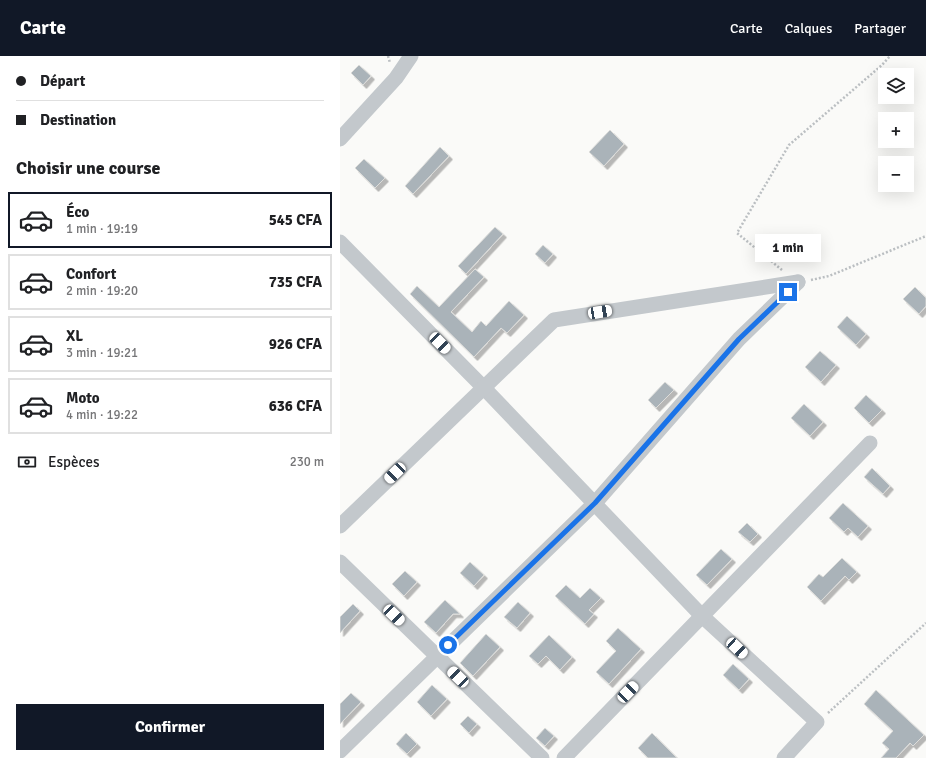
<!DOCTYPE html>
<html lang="fr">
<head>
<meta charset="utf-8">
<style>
	:root { --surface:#fff; --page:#f2f2f2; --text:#202124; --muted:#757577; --line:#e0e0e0; --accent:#111827 }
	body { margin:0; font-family:Signika,sans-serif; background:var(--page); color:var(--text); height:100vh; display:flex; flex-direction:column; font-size:15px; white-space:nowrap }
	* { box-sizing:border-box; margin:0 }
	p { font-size:13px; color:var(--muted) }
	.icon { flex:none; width:22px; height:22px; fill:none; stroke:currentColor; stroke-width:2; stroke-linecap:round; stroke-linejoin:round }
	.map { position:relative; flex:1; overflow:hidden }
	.side { display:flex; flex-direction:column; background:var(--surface); width:340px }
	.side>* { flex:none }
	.guide { display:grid; align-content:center; height:88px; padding:0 16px; background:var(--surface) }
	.tools { position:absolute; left:538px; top:12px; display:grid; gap:8px }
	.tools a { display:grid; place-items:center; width:36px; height:36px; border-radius:0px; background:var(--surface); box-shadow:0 4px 16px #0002; font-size:20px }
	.end { position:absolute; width:18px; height:18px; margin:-9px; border:5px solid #1a73e8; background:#fff; box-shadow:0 0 0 2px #fff }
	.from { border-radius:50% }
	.bubble { position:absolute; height:28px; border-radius:0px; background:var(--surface); box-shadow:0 4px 16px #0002; font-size:13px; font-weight:800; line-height:28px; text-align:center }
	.car { position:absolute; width:12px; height:24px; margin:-12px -6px; border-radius:5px; box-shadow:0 0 3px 1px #0007; background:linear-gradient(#fff 24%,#345 0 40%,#fff 0 76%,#345 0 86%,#fff 0) }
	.guide b { display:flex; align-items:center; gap:14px; height:38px; font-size:15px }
	.guide b+b { border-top:1px solid var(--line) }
	.guide i { width:10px; height:10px; background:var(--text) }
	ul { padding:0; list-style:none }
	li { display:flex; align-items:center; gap:12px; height:56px; margin:0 8px 6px; padding:0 8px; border:2px solid var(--line); border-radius:0px }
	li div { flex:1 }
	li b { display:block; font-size:15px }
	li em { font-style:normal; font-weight:800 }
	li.selected { border-color:var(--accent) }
	li>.icon { width:36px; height:36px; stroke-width:1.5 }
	h2 { padding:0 16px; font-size:18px; line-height:48px }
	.pay { display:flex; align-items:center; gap:10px; height:44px; padding:0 16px; font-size:15px }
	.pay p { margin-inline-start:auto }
	.button { display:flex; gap:8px; margin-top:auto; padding:8px 16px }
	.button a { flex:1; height:46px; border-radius:0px; background:var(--accent); color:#fff; font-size:16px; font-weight:800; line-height:46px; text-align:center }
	header { display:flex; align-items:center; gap:24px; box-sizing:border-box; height:56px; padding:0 20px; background:var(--accent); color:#fff }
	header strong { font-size:19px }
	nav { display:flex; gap:22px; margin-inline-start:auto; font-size:14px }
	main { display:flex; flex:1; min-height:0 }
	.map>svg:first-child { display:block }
	.building { fill:#aab3b9; stroke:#dcdcda; filter:url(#shadow) }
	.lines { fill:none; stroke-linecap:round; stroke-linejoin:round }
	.path { stroke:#bbbfc2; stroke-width:2.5; stroke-dasharray:2 2; stroke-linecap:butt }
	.street { stroke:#c3c8cc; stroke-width:15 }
	.route { stroke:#1a73e8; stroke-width:5 }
</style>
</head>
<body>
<header>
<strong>Carte</strong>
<nav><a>Carte</a><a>Calques</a><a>Partager</a></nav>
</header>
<main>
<section class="side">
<div class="guide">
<b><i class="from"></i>Départ</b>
<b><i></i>Destination</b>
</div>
<h2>Choisir une course</h2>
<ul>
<li class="selected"><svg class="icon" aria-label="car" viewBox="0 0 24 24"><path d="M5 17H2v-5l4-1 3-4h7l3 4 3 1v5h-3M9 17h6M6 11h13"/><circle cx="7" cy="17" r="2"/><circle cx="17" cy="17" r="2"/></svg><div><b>Éco</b><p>1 min · 19:19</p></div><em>545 CFA</em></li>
<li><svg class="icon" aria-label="car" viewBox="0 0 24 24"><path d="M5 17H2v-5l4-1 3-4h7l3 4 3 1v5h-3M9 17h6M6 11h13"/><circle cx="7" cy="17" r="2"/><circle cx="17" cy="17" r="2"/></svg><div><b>Confort</b><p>2 min · 19:20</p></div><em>735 CFA</em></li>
<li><svg class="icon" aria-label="car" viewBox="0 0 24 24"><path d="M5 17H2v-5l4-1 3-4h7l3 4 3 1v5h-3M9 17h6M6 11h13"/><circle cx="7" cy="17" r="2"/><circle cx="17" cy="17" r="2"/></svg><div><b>XL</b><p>3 min · 19:21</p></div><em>926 CFA</em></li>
<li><svg class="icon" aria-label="car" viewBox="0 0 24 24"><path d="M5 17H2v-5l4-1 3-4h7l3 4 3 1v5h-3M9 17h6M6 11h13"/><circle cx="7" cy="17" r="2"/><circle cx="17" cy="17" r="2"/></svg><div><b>Moto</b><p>4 min · 19:22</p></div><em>636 CFA</em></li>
</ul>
<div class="pay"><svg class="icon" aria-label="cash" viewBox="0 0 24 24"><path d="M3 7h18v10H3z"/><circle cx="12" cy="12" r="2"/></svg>Espèces<p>230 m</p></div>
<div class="button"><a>Confirmer</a></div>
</section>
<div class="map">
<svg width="586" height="702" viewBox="0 0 586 702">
	<defs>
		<filter id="shadow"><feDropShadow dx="3.5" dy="3.5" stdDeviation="0" flood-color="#0004"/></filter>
	</defs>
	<rect width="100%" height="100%" fill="#fafaf8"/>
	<g class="building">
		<polygon points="19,9 31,20 23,29 11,17"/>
		<polygon points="270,74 284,88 264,110 249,96"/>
		<polygon points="100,91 109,100 73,138 65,130"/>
		<polygon points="24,103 45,122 35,132 15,112"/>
		<polygon points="155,171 163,178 126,218 118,210"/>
		<polygon points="203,189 213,198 205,207 195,198"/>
		<polygon points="135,213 144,221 111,256 132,276 141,265 146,270 169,245 184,259 167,277 161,272 134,301 70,238 77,230 99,251"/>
		<polygon points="575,231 586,242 586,250 579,258 563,243"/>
		<polygon points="507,260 526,278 516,289 497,271"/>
		<polygon points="480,295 496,309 481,326 465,311"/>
		<polygon points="325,326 334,334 316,352 308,344"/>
		<polygon points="526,339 542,354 529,367 514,352"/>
		<polygon points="464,348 483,366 470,380 451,362"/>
		<polygon points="532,412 550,430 543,438 524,421"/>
		<polygon points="503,447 528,470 518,481 508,472 504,476 489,462"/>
		<polygon points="407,467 418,478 410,486 398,476"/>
		<polygon points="381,493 392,503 367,529 356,519"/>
		<polygon points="502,502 517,516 509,524 505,520 481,545 467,531 479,518 483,521"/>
		<polygon points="130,506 144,519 134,530 120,517"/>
		<polygon points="65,515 77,526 64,540 52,528"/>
		<polygon points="226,529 240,542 250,532 261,542 249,554 254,558 245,568 215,540"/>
		<polygon points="105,544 120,558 113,558 96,577 84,566"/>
		<polygon points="178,546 190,557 177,572 164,561"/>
		<polygon points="13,548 20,555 0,577 0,561"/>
		<polygon points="278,572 301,593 269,628 256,616 276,595 266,585"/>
		<polygon points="146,578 160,591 133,620 120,607"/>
		<polygon points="209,579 232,601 220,614 206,600 198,608 189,600"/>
		<polygon points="393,608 409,623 399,634 383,619"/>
		<polygon points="92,629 107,643 91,660 77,646"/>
		<polygon points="536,634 584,679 573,690 570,687 556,702 541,702 549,693 542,687 553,675 524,648"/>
		<polygon points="11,637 21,646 0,668 0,648"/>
		<polygon points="128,660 137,668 129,677 120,668"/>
		<polygon points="205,672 214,680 205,690 196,682"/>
		<polygon points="66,677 77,688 67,698 56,688"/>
		<polygon points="312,677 337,702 308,702 298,692"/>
	</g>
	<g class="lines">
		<g class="path">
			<polyline points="48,0 50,7"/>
			<polyline points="442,214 397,177 449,89 542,9 550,0"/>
			<polyline points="471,224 489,220 586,180"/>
			<polyline points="488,657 586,567"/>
		</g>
		<g class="street">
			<polyline points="0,83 56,22 71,0"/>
			<polyline points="0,186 144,332 362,560 477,666 444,702"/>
			<polyline points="0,470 214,264 458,226"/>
			<polyline points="0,506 202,702"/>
			<polyline points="0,695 255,447 399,283 458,226"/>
			<polyline points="224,702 530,387"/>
		</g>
	</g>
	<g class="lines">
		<polyline class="route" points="108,589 255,447 399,283 448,236"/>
	</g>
</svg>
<div class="tools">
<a><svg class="icon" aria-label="layers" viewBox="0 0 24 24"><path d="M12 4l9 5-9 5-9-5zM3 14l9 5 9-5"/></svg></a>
<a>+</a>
<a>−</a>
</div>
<i class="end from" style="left:108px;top:589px"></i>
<i class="end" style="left:448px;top:236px"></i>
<div class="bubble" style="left:415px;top:178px;width:66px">1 min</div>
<i class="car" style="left:260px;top:256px;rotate:81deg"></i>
<i class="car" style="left:100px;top:287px;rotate:135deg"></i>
<i class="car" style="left:55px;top:417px;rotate:226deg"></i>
<i class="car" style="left:54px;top:559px;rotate:134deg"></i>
<i class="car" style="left:397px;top:592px;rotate:133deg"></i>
<i class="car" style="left:118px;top:621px;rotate:314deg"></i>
<i class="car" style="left:288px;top:636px;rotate:44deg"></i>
</div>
</main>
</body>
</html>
